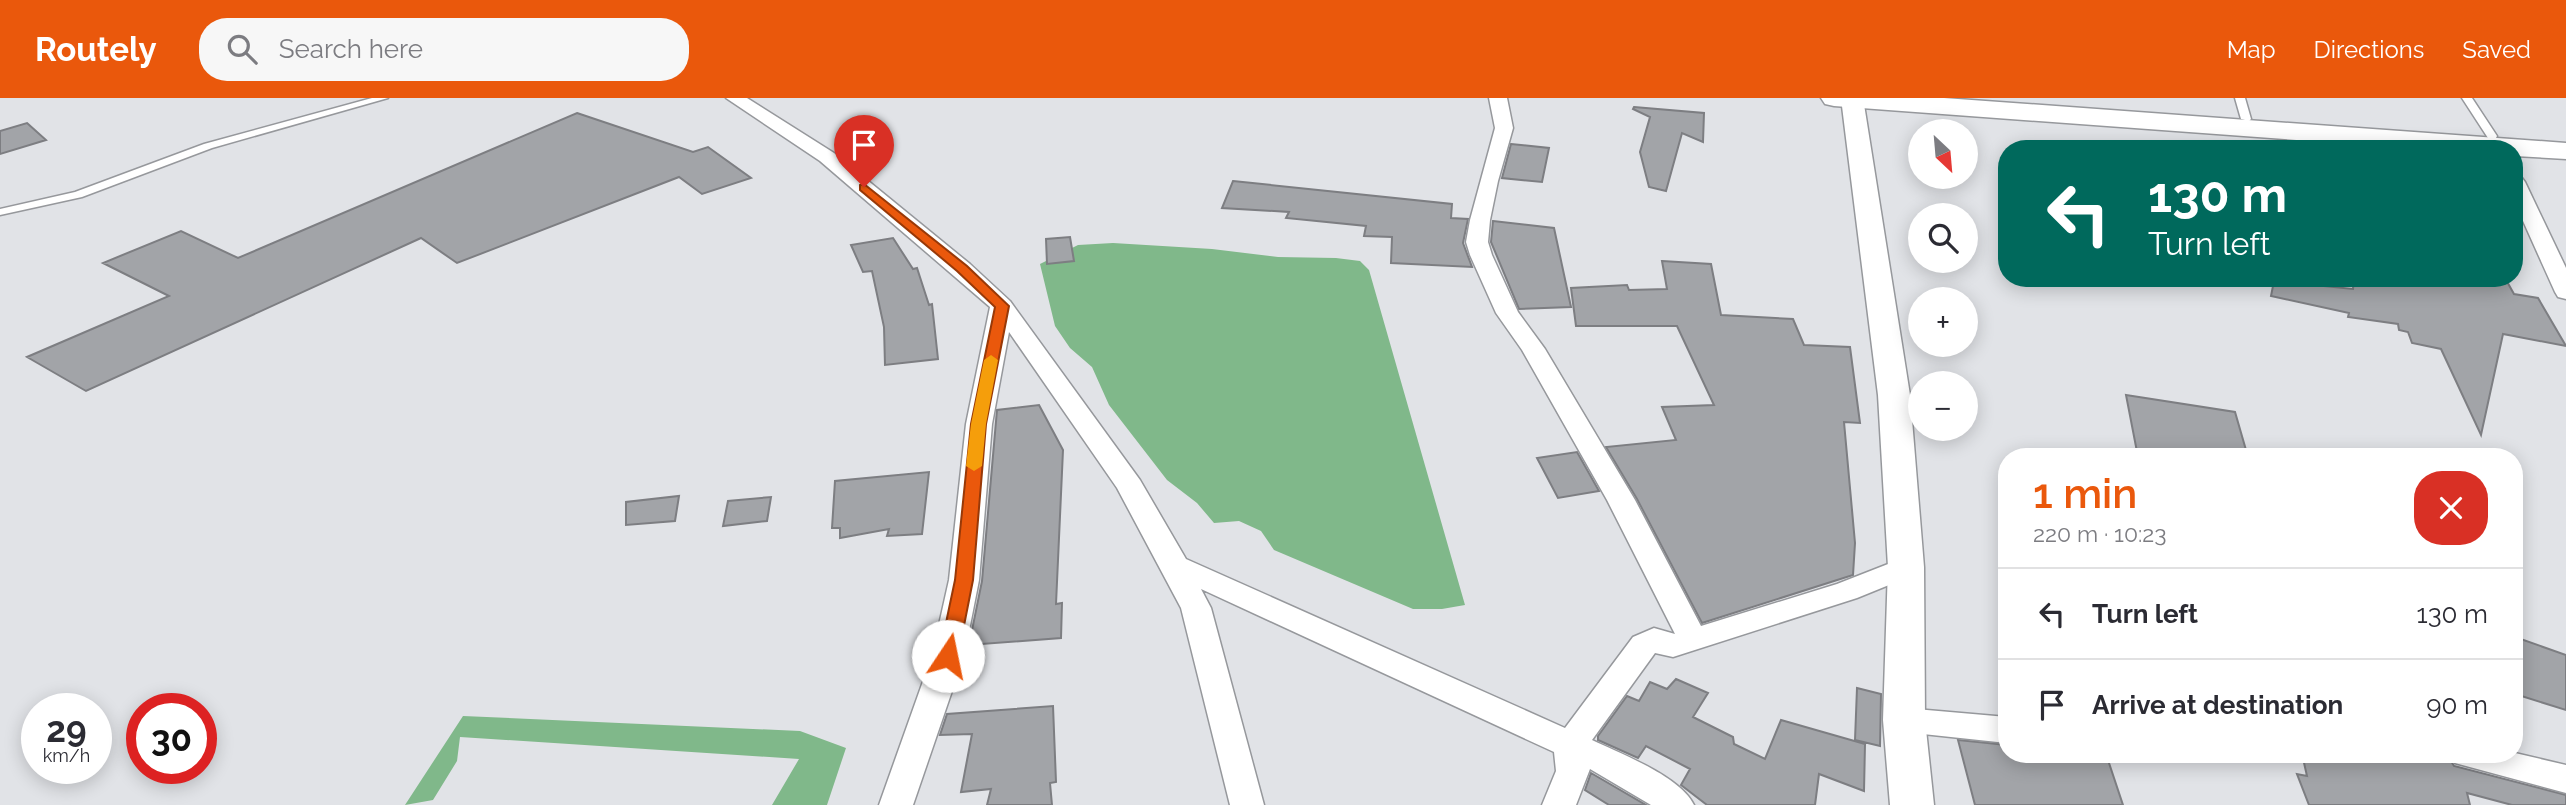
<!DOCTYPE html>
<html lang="en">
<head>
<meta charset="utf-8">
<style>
	:root { --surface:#fff; --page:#f7f7f7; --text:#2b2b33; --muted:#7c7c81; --line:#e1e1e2; --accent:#ea580c }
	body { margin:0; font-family:Raleway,sans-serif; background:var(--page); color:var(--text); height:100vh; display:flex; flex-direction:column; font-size:26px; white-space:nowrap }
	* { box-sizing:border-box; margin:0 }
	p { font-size:23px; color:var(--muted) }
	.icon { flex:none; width:38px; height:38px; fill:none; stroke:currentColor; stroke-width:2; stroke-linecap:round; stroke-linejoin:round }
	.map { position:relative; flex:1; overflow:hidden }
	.side { position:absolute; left:1998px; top:350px; width:525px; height:315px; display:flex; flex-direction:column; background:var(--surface); border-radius:28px; box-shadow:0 4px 18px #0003 }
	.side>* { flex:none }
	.guide { position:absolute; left:1998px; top:42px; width:525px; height:147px; border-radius:28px; box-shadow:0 4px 18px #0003; background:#00695c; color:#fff; overflow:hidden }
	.needle { width:46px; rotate:154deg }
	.fabs { position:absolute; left:1908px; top:21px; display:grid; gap:14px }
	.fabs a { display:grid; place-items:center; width:70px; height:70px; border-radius:50%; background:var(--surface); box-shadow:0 4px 18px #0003; font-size:35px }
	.speed { position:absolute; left:21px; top:595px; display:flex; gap:14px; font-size:35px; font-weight:700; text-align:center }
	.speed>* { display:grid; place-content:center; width:91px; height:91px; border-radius:50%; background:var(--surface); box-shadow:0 4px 18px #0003; line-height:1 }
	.speed small { font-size:18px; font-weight:400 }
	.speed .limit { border:10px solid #d22; background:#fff; color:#111 }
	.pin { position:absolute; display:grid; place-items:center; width:60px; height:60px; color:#fff; margin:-72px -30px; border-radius:50% 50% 50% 0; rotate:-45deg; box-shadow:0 0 7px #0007 }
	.pin .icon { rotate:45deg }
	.me { position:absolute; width:77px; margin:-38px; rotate:11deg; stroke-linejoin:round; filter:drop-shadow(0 0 5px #0008) }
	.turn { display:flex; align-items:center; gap:24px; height:147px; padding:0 35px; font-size:32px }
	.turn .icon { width:91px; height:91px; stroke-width:2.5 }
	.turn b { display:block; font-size:49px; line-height:60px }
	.round { display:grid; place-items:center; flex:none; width:74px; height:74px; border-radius:28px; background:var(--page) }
	.head { display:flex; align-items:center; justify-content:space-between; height:119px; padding:0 35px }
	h1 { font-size:42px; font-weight:600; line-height:52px; color:var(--accent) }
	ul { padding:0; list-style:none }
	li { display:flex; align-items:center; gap:21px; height:91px; padding:0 35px; border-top:2px solid var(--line) }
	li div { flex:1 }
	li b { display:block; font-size:26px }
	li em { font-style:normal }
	header { display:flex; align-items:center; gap:42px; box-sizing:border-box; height:98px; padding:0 35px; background:var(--accent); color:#fff }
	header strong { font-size:33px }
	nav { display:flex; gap:38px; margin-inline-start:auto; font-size:24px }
	.search { width:490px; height:63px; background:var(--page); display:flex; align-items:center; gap:18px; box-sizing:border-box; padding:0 24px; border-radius:28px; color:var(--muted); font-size:26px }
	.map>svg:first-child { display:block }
	.forest { fill:#80b88a }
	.building { fill:#a2a4a8; stroke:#7d7e82; stroke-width:2 }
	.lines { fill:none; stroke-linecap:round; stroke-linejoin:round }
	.service-casing { stroke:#96989c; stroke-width:3 }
	.minor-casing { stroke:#96989c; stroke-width:3 }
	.tertiary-casing { stroke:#96989c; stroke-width:3 }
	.trunk-casing { stroke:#96989c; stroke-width:3 }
	.service { fill:#fff; fill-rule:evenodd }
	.minor { fill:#fff; fill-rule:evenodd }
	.tertiary { fill:#fff; fill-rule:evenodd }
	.trunk { fill:#fff; fill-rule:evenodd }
	.route { fill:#ea580c; stroke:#983908; stroke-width:2 }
	.slow { fill:#f59e0b }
</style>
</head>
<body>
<header>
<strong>Routely</strong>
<div class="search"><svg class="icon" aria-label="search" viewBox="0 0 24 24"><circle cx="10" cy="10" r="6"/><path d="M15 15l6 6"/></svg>Search here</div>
<nav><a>Map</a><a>Directions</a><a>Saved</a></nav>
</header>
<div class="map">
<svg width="2566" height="707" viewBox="0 0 2566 707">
	<rect width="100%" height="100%" fill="#e1e3e7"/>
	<path class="forest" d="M1113,145L1212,151L1278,159L1336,160L1360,163L1369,172L1465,507L1442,511H1413L1274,452L1261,433L1239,423L1214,425L1197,405L1167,382L1109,307L1092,269L1070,250L1055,228L1040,166L1078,147Z
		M463,618L800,633L846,650L827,707H772L799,661L460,639L457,663L433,702L405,707Z"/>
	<path class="building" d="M1634,9L1704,15L1703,44L1682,35L1666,93L1649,89L1640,54L1650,19L1633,11Z
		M577,15L693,54L708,49L751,80L702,96L679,79L457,165L421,140L86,293L27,259L169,198L103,165L181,133L238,160Z
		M27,25L46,42L0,56V33Z
		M1511,46L1549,50L1542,84L1502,80Z
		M1233,83L1452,106L1451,120L1468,121L1463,145L1472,169L1391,165L1392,139L1364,138L1366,128L1286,120L1289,114L1222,110Z
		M1493,123L1554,130L1571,209L1519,211L1491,144Z
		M1070,139L1074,163L1047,166L1046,141Z
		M893,140L913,171L917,170L929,207L932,206L938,261L885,267L884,229L872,173L863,174L851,147Z
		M1662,163L1711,166L1721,217L1793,221L1804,247L1850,249L1860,325L1844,324L1855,445L1853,477L1702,525L1637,401L1606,349L1676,342L1662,309L1714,307L1677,228H1576L1571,190L1627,187L1629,192L1667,191Z
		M2354,180H2505L2514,196L2538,200L2566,248L2503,236L2481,337L2441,251L2412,245L2408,234L2399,232L2398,226L2348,219L2349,215L2271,198L2274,183L2353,191Z
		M2126,297L2235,314L2248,359H2138Z
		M1039,307L1063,352L1056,506L1062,505L1061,540L969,547L982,483L997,312Z
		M1577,354L1599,393L1558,400L1537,360Z
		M929,374L922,436L887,438L889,431L840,440V430H832L835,383Z
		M679,398L675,423L626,427V404Z
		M771,399L767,423L723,428L728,403Z
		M2515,539L2566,557V612L2515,596Z
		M1676,581L1708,595L1693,619L1733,639L1734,646L1765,661L1781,622L1865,646L1864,693L1819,676L1815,707H1707L1681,687L1690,671L1646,648L1638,660L1598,642V638L1627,598L1639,603L1650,584L1667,591Z
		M1857,590L1881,596L1880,648L1855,642Z
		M1053,608L1056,684L1050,685L1052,707H987L991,691L961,694L972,636L940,637L947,616Z
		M1958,642L2007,647V656H2106L2123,707H1975Z
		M2302,656H2443L2448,658L2454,668L2566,697V707H2512L2467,695L2470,707H2309L2297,676L2307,678Z
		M1591,675L1646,707H1609L1585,692Z"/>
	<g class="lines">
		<g class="service-casing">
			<path id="service" d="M372,0H388L212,50L82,99L0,117V111L75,94L204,46Z
				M2235,0H2245L2251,21L2249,23L2241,21Z
				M2462,0H2472L2497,38L2496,40H2488Z"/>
		</g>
		<g class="minor-casing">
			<path id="minor" d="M726,0H747L834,55L970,166L1010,203L1140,382L1186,461L1565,630L1633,539L1654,530L1675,536L1607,402L1522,252L1496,215L1470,157L1466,144L1470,122L1495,30L1489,0H1507L1513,30L1498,83L1490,122L1488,144L1492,157L1518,214L1545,251L1635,402L1701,528L1837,486L1906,459L1916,462L1920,469L1916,476L1857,500L1673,559L1655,555L1592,642C1621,656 1680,678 1694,707H1651L1590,671L1576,707H1542L1556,673L1554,654L1201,491L1211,510L1264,707H1230L1181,510L1117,390L1009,234L992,326L979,482L964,558L913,707H879L932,558L949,482L966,326L990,209L820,63Z
				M2515,78L2522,80L2525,84L2566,170V201L2558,199L2555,194L2515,105Z
				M1904,610L2007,619V645L1904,634L1892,631L1888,622L1892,613Z
				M2515,655L2566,667V695L2455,665L2450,656Z"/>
		</g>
		<g class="tertiary-casing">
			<path id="tertiary" d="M1841,0H1863L1910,297L1924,469L1925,622L1934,707H1890L1883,622L1888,469L1878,297Z"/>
		</g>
		<g class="trunk-casing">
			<path id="trunk" d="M1821,0H1944L2566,45V61L2515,58V51H2420L1834,8L1825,6Z"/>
		</g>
		<use href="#service" class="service"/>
		<use href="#minor" class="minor"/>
		<use href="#tertiary" class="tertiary"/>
		<use href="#trunk" class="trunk"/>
	</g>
	<path class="route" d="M864,86L967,168L1009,208L986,326L973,482L958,558L955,563H942L939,558L955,482L971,326L995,209L957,173L860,92V87Z"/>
	<path class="slow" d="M991,257L998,262L986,326L982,368L974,373L966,368L971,326L984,262Z"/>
</svg>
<div class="fabs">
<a><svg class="needle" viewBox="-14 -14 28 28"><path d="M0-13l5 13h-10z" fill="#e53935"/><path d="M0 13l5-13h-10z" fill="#7c7c81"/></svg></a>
<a><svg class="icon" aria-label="search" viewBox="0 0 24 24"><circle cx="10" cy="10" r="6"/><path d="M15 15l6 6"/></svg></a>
<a>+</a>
<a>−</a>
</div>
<div class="speed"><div>29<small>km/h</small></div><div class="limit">30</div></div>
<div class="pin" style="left:864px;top:89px;background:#d93025"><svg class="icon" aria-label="arrive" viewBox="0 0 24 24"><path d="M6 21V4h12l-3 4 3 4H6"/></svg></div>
<svg class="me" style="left:948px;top:558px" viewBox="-20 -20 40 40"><circle r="19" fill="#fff"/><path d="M0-13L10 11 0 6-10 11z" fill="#ea580c"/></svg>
<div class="guide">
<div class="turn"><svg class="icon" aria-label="left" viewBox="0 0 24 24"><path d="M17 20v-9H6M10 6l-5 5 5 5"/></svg><div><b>130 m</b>Turn left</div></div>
</div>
<section class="side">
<div class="head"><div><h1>1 min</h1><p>220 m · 10:23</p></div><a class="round" style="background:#d93025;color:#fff"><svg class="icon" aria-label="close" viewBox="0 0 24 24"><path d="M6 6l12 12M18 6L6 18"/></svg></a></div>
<ul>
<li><svg class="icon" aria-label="left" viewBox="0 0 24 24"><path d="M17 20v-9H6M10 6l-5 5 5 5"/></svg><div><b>Turn left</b></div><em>130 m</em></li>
<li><svg class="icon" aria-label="arrive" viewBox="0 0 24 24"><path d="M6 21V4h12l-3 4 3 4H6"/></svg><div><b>Arrive at destination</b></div><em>90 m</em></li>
</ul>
</section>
</div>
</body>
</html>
